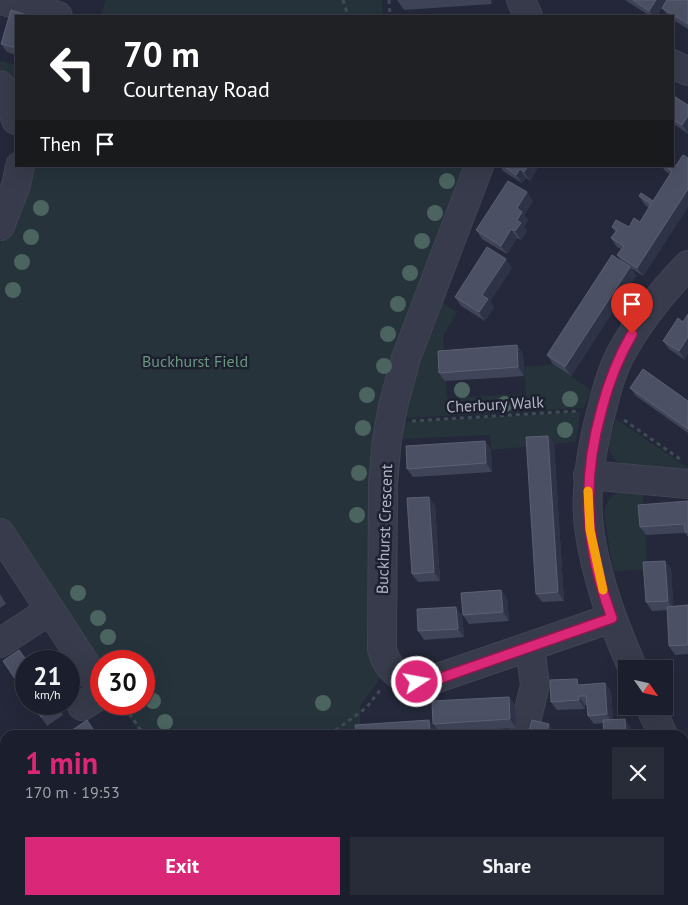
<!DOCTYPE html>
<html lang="en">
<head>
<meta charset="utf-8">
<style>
	:root { --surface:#1b1e2c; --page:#282b38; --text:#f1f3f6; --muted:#a0a2a9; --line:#393c48; --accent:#db2777 }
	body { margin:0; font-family:"PT Sans",sans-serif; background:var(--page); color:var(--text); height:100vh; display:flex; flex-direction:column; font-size:19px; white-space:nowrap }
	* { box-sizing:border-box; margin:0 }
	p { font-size:16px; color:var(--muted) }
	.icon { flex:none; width:28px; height:28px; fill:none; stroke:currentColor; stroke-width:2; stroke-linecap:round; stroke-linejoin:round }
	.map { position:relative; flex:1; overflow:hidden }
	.side { position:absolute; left:0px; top:730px; width:689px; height:175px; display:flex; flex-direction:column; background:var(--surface); border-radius:15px 15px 0 0; box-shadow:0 5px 20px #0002,0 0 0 1px var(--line) }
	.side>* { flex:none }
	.top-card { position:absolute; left:15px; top:15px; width:659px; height:152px; border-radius:0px; box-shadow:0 5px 20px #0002,0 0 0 1px var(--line); background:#202124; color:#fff; overflow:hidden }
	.needle { width:32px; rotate:124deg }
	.fabs { position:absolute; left:618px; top:660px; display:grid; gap:10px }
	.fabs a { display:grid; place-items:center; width:55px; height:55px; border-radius:0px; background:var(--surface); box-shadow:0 5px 20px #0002,0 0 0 1px var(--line); font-size:25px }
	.speed { position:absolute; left:15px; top:650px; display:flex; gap:10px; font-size:25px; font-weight:700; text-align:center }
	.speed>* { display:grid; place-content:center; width:65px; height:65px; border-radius:50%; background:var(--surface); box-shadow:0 5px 20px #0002,0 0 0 1px var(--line); line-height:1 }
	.speed small { font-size:12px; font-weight:400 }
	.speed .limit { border:8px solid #d22; background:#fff; color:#111 }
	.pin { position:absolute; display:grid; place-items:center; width:42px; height:42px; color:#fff; margin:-51px -21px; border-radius:50% 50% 50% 0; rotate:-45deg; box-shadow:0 0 5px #0007 }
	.pin .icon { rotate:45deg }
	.me { position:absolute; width:55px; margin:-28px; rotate:79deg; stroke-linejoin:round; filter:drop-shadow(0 0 4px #0008) }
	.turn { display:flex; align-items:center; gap:18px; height:105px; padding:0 25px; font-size:22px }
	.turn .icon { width:65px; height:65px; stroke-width:2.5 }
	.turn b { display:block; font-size:35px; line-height:42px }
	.then { display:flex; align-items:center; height:48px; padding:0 25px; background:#0003; gap:10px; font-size:19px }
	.round { display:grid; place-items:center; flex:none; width:52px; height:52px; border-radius:0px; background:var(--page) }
	.head { display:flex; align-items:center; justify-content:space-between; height:85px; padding:0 25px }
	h1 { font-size:30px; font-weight:600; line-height:38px; color:var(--accent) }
	.cta { display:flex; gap:10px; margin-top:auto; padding:10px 25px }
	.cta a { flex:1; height:58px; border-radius:0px; background:var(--accent); color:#fff; font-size:20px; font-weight:600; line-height:58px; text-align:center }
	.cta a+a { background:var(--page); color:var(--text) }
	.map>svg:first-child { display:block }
	.green { fill:#26333b }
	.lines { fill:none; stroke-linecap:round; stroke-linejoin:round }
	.minor-casing { stroke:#404453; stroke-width:30 }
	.path { stroke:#3e4d53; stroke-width:3; stroke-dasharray:4 4; stroke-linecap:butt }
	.minor { stroke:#373b4b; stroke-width:28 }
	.tree { fill:#4b6460 }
	.wall { fill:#3f4458 }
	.shaded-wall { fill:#2f3347 }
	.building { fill:#4b5064; stroke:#5c6073 }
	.route-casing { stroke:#8e194d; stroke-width:12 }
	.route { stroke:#db2777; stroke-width:9 }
	.slow { stroke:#f59e0b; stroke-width:9 }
	.labels { text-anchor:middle; stroke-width:5; stroke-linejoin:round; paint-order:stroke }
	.park-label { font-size:16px; fill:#6b967f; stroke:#1d202f }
	.street-label { font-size:16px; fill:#b3b5c6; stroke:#1d202f }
</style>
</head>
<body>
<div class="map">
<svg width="688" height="905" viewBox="0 0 688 905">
	<rect width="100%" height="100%" fill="#24283a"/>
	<path class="green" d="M106,0H382L383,16H100Z
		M2,61L16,65V98L0,69V62Z
		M26,166H472L397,364L383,675L360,706V735H141L120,704H144V661H101V674L0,518V245L24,177Z
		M440,301L457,312L443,336L447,398L526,394L524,367L553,364L591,390L584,408L406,418C402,397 432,324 440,301Z
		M580,412L576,442L491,450L490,435L401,439L402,426L404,422Z
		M616,419L688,468V476L624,466L614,459L609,450V442Z
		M623,491H643L647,570L613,571L604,513C606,502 611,494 623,491Z
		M86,900H138L130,905H79Z
		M214,900H598L601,905H217Z"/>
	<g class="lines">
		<g class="minor-casing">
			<path id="minor" d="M0,0L58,16
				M521,0L528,16
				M672,64L688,71
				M0,85L10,102L16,120
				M479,166L406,358L393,406L387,439L383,484L382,649C387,671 407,685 429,681L612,618
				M0,226L16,185L20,166
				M588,475L688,484
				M0,533L101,688
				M0,643L50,610
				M633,669C613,623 596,578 589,528C584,487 592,445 603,405C607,388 612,371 620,355C638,322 662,292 688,265
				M82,706L101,694
				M650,706L663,735
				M523,735L535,685L530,647
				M684,786L688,797
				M0,876L5,884
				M16,900L19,905"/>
		</g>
		<path class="path" d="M343,0L348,16
			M389,0L390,16
			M624,420L680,459
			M412,421L578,411
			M118,711L125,707L144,735
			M329,735L366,708L381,689
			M254,900L257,905
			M76,905L84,900
			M134,905L142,900"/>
		<use href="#minor" class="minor"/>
	</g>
	<g class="tree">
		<circle cx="447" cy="181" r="8"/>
		<circle cx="41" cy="208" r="8"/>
		<circle cx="435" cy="213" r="8"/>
		<circle cx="31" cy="237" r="8"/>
		<circle cx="422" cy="241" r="8"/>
		<circle cx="22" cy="262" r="8"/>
		<circle cx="410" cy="273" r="8"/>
		<circle cx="13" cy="290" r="8"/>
		<circle cx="398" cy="304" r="8"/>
		<circle cx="388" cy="334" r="8"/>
		<circle cx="384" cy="366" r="8"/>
		<circle cx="462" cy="390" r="8"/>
		<circle cx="367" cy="395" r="8"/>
		<circle cx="570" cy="399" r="8"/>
		<circle cx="505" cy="404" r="8"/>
		<circle cx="363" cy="428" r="8"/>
		<circle cx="565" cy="430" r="8"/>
		<circle cx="359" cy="473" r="8"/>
		<circle cx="357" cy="515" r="8"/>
		<circle cx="78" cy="593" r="8"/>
		<circle cx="98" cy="618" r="8"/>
		<circle cx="108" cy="637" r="8"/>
		<circle cx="153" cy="701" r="8"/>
		<circle cx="323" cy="703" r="8"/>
		<circle cx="165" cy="722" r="8"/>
	</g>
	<path class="wall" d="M397,0H491L492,4L404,10Z
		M625,0H665L666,1L688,0V29L672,19V16H668L662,8L657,16H650Z
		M16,16V55L7,52L1,44Z
		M672,95L688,105V134L674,124L672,127Z
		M688,158V207L643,276L631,268L636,276L571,376L553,364L547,355L623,263L617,255L621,249L617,247L611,238L615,232L612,227H629L640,222L649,208L645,205L639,196L653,201L670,174L665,171L662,166H672L675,167Z
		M500,166H539L530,181L526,178L522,183L503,171Z
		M533,201L524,215L528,220L524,227L527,231L521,240L517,238L507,254L482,239L476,230Z
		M512,268L490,301L494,307L485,321L461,306L455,297Z
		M683,322L685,360L669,349L663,341Z
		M517,345L523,354L524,376L445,381L439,373Z
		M630,388L688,401V433L636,396Z
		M548,436L554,444L564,601L542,602L536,594Z
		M485,441L491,450L492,472L413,477L407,469Z
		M688,501V537L685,533L646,535L640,527Z
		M435,505L440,581L418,582L412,574Z
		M665,561L671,569L673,606L688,605V654L675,655L669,646L667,610L652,611L646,602Z
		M501,590L507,598L509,621L469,624L463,615Z
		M0,594L6,604L0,608Z
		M462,615L464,637L424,640L418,631Z
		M605,683L611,692L613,720L631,728V735H604L603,723L594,724L588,716L587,705H585V709L557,710L551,702L581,685Z
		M509,697L515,705L516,728L439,732L433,724Z
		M32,704H56L63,715L47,726Z
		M0,758L5,765V802L0,794Z
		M152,900H207L199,905H145Z"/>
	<path class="shaded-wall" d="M656,0H665L666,2L657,16H653L649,11Z
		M688,116V133L682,125Z
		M528,166H539L530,181L524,172Z
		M520,169L526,178L522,183L516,175Z
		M688,189V207L643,276L637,268Z
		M527,192L533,201L524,215L528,220L524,227L527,231L521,240L515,231L517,220V208Z
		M511,229L517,238L507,254L501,246Z
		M506,259L512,268L490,301L494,307L485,321L479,312L482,295Z
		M630,267L636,276L571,376L565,367Z
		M688,337V355L685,360L679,351Z
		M517,345L523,354L524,376L518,367Z
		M548,436L554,444L564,601L558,592Z
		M485,441L491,450L492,472L486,463Z
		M429,497L435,505L440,581L434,572Z
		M665,561L671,569L674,609L668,601Z
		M501,590L507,598L509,621L503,612Z
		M456,607L462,615L464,637L458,629Z
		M605,683L611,692L613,723L607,714Z
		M579,696L585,705V709L579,700Z
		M509,697L515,705L516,728L510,719Z
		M625,719L631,728V735H626Z
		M429,720L435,728V735H430Z
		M549,724L555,733L554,735H546Z
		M676,900H682V905H677Z"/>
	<path class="building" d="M633,0H656L649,11Z
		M667,0H688V24L662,8Z
		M11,10L30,16H16V48L1,44Z
		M672,95L688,105V116L682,125L672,119Z
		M683,155L688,158V189L637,268L617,255L624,246L611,238L617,230L612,227L616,220L629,227L634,218L640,222L651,204L639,196L641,193L653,201L672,171L665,166H672L675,167Z
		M503,166H528L524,172L520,169L516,175Z
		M508,181L527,192L517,208L522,212L517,220L521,223L515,231L511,229L501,246L476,230Z
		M487,247L506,259L482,295L488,299L479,312L455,297Z
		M612,255L630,267L565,367L547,355Z
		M688,314V337L679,351L663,341L678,318L683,322Z
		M517,345L518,367L439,373L438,351Z
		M643,369L688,401V429L630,388Z
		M548,436L558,592L536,594L526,437Z
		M485,441L486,463L407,469L406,446Z
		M429,497L434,572L412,574L407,498Z
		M688,501V532H685L684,524L640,527L638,505Z
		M665,561L668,601L646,602L643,562Z
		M501,590L503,612L463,615L461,593Z
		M688,605V645L669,646L667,607Z
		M456,607L458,629L418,631L417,609Z
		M19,650L27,661H26V695L3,661Z
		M577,679L578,685L605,683L607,714L588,716L586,696H579V700L551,702L550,680Z
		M509,697L510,719L433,724L432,701Z
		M32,704H56L57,706L41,717Z
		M625,719L626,735H604L603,720Z
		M87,720L97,735H74L71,731Z
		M429,720L430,735H356L355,725Z
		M532,720L549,724L546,735H528Z
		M0,758L5,765V769L0,772Z
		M5,777V802L0,794V780Z
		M152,900H188L180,905H145Z
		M654,900H676L677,905H654Z"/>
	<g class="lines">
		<g class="route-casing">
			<path id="route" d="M417,682L435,680L612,618C585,546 581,482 602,408C609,381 618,358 632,334"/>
		</g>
		<use href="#route" class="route"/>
		<path class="slow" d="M588,491L590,530L603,590"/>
	</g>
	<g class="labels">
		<g class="park-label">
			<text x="195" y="367">Buckhurst Field</text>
		</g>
		<g class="street-label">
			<text transform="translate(495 404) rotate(-3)" y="6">Cherbury Walk</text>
			<text transform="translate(384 529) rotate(-88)" y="6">Buckhurst Crescent</text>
		</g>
	</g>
</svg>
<div class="fabs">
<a><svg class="needle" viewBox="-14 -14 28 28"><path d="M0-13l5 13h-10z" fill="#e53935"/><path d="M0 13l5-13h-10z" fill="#a0a2a9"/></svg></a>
</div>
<div class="speed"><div>21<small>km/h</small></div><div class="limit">30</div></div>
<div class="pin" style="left:632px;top:334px;background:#d93025"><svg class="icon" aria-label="arrive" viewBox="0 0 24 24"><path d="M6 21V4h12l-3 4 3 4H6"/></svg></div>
<svg class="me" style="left:417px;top:682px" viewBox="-20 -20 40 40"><circle r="17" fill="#db2777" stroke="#fff" stroke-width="3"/><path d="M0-11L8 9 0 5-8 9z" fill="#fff"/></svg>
<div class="top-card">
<div class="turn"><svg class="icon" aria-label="left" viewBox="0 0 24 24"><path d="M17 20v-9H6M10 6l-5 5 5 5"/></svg><div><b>70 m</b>Courtenay Road</div></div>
<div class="then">Then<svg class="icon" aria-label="arrive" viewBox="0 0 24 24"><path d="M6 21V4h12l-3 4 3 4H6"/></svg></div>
</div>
<section class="side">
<div class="head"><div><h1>1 min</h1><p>170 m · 19:53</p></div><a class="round"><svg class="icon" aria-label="close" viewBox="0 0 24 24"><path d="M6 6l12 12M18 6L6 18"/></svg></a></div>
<div class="cta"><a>Exit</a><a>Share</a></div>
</section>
</div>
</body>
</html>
